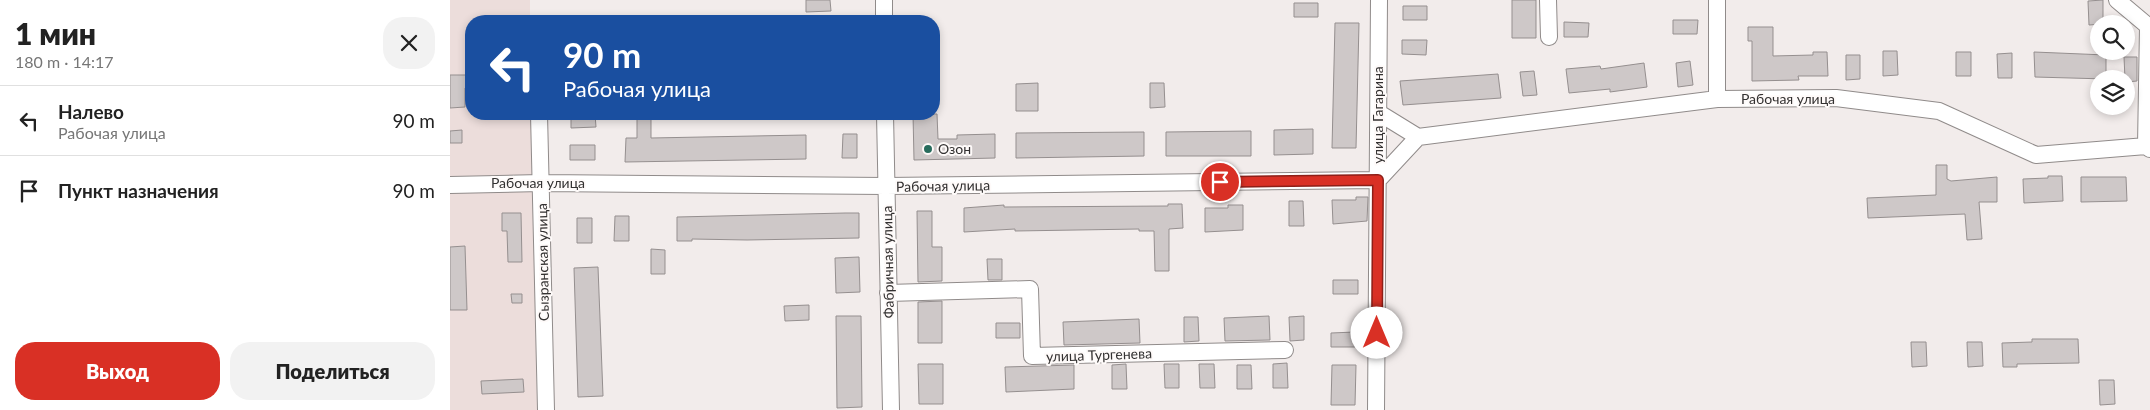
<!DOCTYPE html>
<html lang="ru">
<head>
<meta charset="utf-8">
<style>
	:root { --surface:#fff; --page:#f2f2f2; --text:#222; --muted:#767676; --line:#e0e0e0; --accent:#d93025 }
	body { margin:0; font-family:Lato,sans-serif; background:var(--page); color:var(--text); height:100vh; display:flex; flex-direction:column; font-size:19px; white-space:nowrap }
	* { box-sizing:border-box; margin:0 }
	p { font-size:16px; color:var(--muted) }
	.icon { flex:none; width:28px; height:28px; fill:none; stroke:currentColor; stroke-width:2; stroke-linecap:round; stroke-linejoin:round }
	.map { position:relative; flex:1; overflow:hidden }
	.details { display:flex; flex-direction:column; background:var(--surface); width:450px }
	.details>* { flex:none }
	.banner { position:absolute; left:15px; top:15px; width:475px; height:105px; border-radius:20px; box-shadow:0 2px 8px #0003; background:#1a4fa0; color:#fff; overflow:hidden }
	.buttons { position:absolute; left:1640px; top:15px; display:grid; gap:10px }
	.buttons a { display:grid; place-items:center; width:45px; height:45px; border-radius:50%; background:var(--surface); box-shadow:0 2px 8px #0003; font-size:25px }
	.pin { position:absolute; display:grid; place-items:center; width:42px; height:42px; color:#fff; margin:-21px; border:2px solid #fff; border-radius:50%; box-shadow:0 1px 5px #0007 }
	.me { position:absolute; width:55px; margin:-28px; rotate:0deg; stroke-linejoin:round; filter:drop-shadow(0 0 4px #0008) }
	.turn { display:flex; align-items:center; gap:18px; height:105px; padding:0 15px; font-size:22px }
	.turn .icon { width:65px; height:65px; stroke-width:2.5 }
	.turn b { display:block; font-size:35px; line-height:42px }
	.round { display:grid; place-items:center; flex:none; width:52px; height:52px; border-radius:20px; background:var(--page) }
	.overview { display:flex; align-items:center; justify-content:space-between; height:85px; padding:0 15px }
	h1 { font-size:30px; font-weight:800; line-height:38px }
	.cta { display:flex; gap:10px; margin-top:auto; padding:10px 15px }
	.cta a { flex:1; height:58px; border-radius:20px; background:var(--accent); color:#fff; font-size:20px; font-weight:800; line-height:58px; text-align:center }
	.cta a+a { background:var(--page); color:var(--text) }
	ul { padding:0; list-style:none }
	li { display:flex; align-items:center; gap:15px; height:70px; padding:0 15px; border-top:1px solid var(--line) }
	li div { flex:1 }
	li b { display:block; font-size:19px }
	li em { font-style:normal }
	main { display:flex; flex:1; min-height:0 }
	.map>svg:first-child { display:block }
	.built { fill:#ecdddb }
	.building { fill:#cec8c8; stroke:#958f8f }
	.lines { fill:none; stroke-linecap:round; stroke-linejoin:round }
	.minor-casing { stroke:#908b8a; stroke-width:18 }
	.minor { stroke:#fff; stroke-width:16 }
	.route-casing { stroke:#8d1f18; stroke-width:12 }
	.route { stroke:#d93025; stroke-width:9 }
	.poi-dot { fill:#286c5d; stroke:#fefaf9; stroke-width:2 }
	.labels { text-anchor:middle; stroke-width:4; stroke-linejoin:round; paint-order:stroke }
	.street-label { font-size:14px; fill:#333131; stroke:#fefaf9 }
	.poi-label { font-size:14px; fill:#333131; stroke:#fefaf9; text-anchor:start }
</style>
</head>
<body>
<main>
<section class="details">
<div class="overview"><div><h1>1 мин</h1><p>180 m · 14:17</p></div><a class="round"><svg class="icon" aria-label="close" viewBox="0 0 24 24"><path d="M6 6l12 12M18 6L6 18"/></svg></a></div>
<ul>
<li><svg class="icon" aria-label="left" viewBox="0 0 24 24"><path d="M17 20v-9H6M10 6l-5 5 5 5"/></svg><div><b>Налево</b><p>Рабочая улица</p></div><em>90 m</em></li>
<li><svg class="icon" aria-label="arrive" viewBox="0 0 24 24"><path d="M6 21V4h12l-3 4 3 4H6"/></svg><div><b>Пункт назначения</b></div><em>90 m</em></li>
</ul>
<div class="cta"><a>Выход</a><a>Поделиться</a></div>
</section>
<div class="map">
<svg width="1700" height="410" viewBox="0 0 1700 410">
	<rect width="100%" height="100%" fill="#f2eceb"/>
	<path class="built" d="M0,0H80V21H21V114H82L87,410H0Z"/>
	<path class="building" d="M356,0H380L381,11L356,12Z
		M1062,0H1086V38H1062Z
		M1653,0V24L1639,25L1638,1Z
		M844,3H868V17H844Z
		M953,6H977V20H953Z
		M1223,20H1248L1247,34H1223Z
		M1114,22L1139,23L1138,37H1114Z
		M885,23H909L906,148H882Z
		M1298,27H1323V56L1363,55V52H1377L1378,76H1348L1349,80L1302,81V41H1298Z
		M952,40H977L976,55L952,54Z
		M1433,51H1447L1448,75L1433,76Z
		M1506,52H1521V76H1506Z
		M1584,52L1656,55V79L1585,77Z
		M1562,53V78H1548L1547,54Z
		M1396,55H1410V79L1396,80Z
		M1674,57H1687V81L1676,82L1675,79Z
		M1240,61L1243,85L1228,87L1226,63Z
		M1194,63L1197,87L1160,92V89L1119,93L1116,69L1150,66L1151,69Z
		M1084,71L1087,95L1073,96L1070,72Z
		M1048,74L1051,98L953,105L950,81Z
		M0,75H21V88H15V107L0,108Z
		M588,83V111H566V84Z
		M700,83H714L715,107L700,108Z
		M121,114H145L146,127L121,128Z
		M187,114H201V138L356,135V159L175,162L176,138H187Z
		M463,114H487L488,139H507V135L545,134V158L464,160Z
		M863,129V154L824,155V130Z
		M12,130V143H0V131Z
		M801,131V156H716V132Z
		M694,132V156L566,158V133Z
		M393,134H407V158H392Z
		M120,145H145V160H120Z
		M1486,165H1497V179L1501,181L1547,177V202H1529L1532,239L1517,240L1515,214L1418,218L1417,198L1486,195Z
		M1598,176H1612L1613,201L1574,203L1573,179L1598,178Z
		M1631,177H1676L1677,201L1631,202Z
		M906,197H918L917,221L883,224L882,200H906Z
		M839,201H853L854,226H839Z
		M718,204H732L733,228L719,229V271H705L704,231H689V229L565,231V229L514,232V208L554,205V207L718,206Z
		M778,205H793V230L755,232V208H778Z
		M467,211H482V247H492V281L468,282Z
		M52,213H71L72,262H58L57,231H52Z
		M395,213H409V238L297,240L242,239V241H227V217Z
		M165,216H179V241H164Z
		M127,218H142V243H127Z
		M15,246L17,310H0V247Z
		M201,249L215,250V274H201Z
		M409,257L410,292L386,293L385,258Z
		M537,259H552V280H538Z
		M148,267L153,396L128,397L124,268Z
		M883,280H908V294H883Z
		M61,294H72V303H62Z
		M492,301V343H468V302Z
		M359,305V320L335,321L334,306Z
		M386,316H411L412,407L387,408Z
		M819,316L820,340L775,341L774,318Z
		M854,316V340L840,341L839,317Z
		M734,317H748L749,341L734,342Z
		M689,319L690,343L614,345L613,322Z
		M546,323H570V338H546Z
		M905,332V347H881V333Z
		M1582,339H1628L1629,363L1567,364V367H1553L1552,343L1582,342Z
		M1461,342H1476L1477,366L1462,367Z
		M1517,342H1532L1533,366L1518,367Z
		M837,363L838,388H823V364Z
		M468,364H493V404H469Z
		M676,364L677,389H662V365Z
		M714,364H729V388H715Z
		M749,364H764L765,388H750Z
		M624,365V389L556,392L555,367Z
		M787,365H801L802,389H787Z
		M882,365H906L905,405H881Z
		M73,379L74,392L32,394L31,381Z
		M1649,380H1664L1665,404L1650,405Z"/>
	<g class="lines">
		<g class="minor-casing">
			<path id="minor" d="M434,0V21
				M1098,0L1099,37
				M1667,0L1698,26L1696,146
				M1267,99V0
				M929,113L968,137
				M89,114L96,410
				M435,114L441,410
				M0,185L91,183L436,186L928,180L968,137L1267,99L1386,98L1489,111L1586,155L1696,146L1700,149
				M438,293L580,289L582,356L835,350
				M926,410L929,0"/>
		</g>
		<use href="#minor" class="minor"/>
	</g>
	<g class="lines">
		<g class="route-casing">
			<path id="route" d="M770,182L928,180L927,333"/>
		</g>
		<use href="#route" class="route"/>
	</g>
	<circle class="poi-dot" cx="478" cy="149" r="5"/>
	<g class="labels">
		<g class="street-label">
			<text x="1338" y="104">Рабочая улица</text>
			<text transform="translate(928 115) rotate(-90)" y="5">улица Гагарина</text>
			<text x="88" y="188">Рабочая улица</text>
			<text transform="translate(493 186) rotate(-1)" y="5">Рабочая улица</text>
			<text transform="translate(93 262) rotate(-91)" y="5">Сызранская улица</text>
			<text transform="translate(438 262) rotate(-91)" y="5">Фабричная улица</text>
			<text transform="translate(649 355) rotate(-2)" y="5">улица Тургенева</text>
		</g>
		<g class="poi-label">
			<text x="488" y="154">Озон</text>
		</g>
	</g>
</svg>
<div class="buttons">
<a><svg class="icon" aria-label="search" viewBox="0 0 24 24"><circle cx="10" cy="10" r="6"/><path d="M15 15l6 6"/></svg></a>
<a><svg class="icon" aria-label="layers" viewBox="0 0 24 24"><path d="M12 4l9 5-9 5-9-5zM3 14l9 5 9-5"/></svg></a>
</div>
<div class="pin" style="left:770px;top:182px;background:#d93025"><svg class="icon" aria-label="arrive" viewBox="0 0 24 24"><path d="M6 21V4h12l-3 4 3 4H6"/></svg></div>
<svg class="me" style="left:927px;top:333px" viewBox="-20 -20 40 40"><circle r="19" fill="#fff"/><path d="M0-13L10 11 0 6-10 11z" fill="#d93025"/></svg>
<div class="banner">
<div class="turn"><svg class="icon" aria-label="left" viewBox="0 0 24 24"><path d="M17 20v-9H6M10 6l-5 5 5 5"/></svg><div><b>90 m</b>Рабочая улица</div></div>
</div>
</div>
</main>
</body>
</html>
